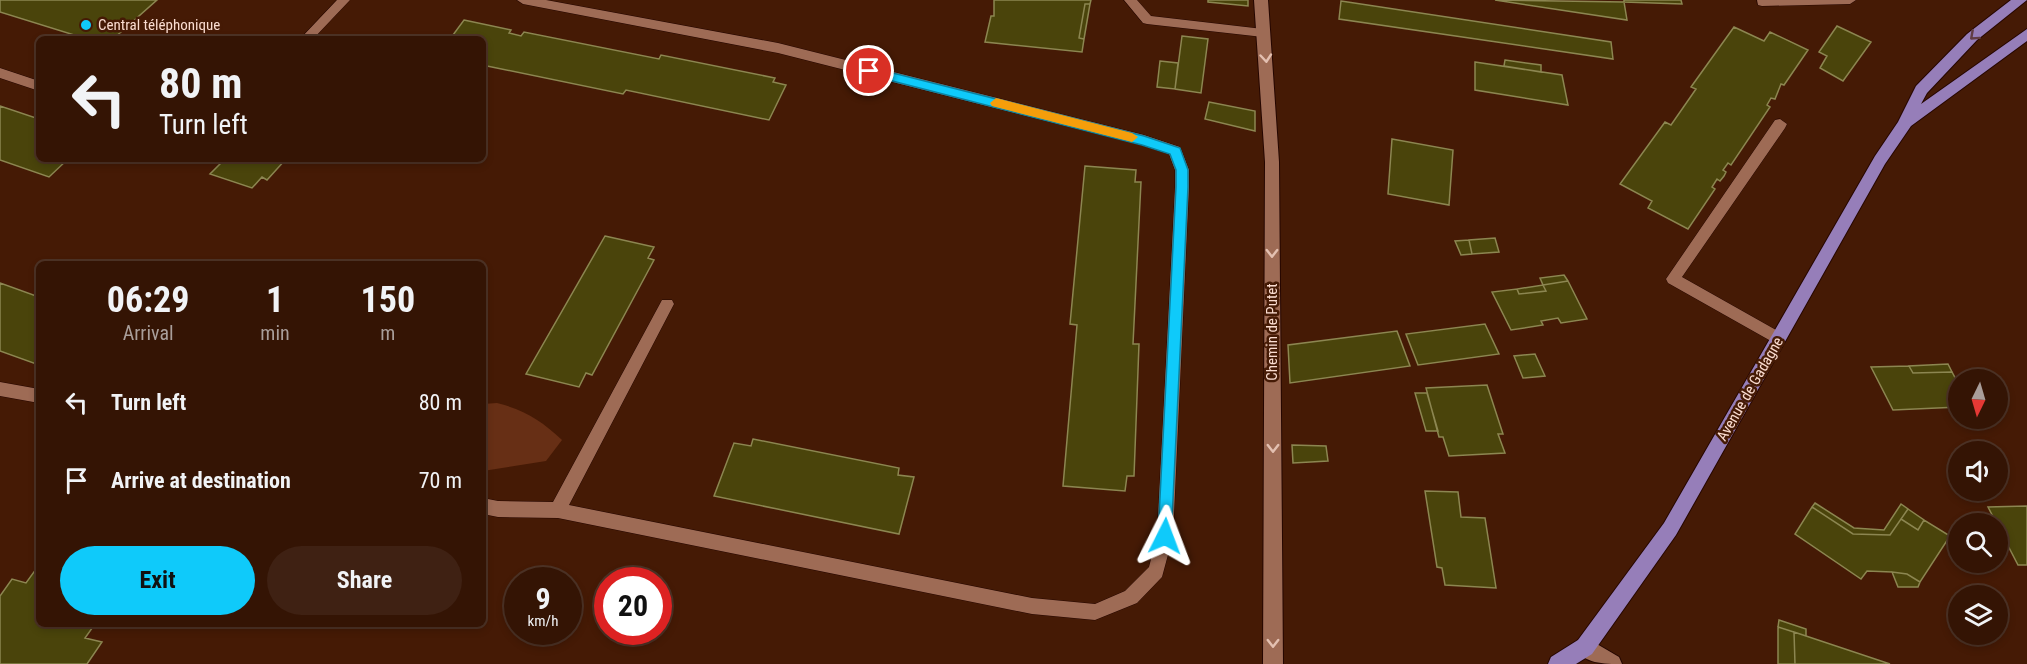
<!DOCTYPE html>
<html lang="en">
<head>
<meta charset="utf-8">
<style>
	:root { --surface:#341404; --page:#3f2113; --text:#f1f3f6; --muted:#a99e9a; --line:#4e3326; --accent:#0fcafa }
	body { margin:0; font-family:"Roboto Condensed",sans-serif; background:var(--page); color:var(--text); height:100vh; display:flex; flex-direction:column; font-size:22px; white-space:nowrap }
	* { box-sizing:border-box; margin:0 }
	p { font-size:20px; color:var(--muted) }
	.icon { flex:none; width:33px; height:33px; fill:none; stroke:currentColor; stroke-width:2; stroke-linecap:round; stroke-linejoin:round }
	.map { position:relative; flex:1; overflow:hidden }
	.side { position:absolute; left:36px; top:261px; width:450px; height:366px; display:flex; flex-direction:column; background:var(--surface); border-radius:9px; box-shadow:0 3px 9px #0003,0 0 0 2px var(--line) }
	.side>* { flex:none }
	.top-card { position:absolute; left:36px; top:36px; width:450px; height:126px; border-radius:9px; box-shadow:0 3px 9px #0003,0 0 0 2px var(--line); background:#341404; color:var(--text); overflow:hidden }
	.needle { width:39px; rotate:185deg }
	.buttons { position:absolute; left:1948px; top:369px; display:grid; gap:12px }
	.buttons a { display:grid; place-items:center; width:60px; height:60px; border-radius:50%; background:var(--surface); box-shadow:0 3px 9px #0003,0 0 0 2px var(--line); font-size:30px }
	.speed { position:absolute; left:504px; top:567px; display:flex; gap:12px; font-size:30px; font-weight:700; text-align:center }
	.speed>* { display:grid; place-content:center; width:78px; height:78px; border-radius:50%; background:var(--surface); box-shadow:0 3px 9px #0003,0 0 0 2px var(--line); line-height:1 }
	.speed small { font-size:15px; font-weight:400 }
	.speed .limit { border:9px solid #d22; background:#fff; color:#111 }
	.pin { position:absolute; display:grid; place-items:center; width:51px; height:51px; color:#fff; margin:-26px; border:3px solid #fff; border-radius:50%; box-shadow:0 2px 6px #0007 }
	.me { position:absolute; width:66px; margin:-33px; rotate:3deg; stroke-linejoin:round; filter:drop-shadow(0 0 4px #0008) }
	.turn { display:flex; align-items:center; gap:21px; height:126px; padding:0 24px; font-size:27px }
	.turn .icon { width:78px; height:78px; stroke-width:2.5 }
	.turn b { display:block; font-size:42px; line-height:51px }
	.eta { display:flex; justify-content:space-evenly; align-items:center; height:102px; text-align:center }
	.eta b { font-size:36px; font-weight:700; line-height:42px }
	.button { display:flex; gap:12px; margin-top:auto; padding:12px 24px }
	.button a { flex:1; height:69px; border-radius:36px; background:var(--accent); color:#111; font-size:24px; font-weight:700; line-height:69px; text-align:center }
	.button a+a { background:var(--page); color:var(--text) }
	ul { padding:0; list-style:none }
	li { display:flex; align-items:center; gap:18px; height:78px; padding:0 24px }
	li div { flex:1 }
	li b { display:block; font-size:22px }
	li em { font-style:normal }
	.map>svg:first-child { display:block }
	.green { fill:#672f15 }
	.building { fill:#4a440b; stroke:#8c8651; stroke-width:1.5 }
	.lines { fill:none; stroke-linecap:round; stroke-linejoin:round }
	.service-casing { stroke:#250600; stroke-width:1 }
	.minor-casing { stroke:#250600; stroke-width:2 }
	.primary-casing { stroke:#250600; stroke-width:2 }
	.service { fill:#9e6b55; fill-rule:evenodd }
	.minor { fill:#9e6b55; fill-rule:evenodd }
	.primary { fill:#967eb9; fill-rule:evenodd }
	.oneway { stroke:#613d44 }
	.oneway2 { stroke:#e3c0b1 }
	.route { fill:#0fcafa; stroke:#0a83a2; stroke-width:1.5 }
	.slow { fill:#f59e0b }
	.poi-dot { fill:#0fcafa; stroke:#451a05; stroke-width:2 }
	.labels { text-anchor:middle; stroke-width:5; stroke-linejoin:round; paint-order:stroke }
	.poi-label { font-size:15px; fill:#fadcd0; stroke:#451a05; text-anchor:start }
	.street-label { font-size:15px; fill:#fadcd0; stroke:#451a05 }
</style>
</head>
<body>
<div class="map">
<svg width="2027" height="664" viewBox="0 0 2027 664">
	<rect width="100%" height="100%" fill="#451a05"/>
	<path class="green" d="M497,403C525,410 542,421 562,440L546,461L483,471V404Z"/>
	<path class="building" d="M0,0H157L113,39H87L0,12Z
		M994,0H1091L1090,4H1085L1079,38L1084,39L1082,52L985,42L991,16H994Z
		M1208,0H1248V6L1208,2Z
		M1495,0L1624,2L1627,20Z
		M1624,0H1681L1682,4L1624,2Z
		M1341,1L1611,42L1613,59L1339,19Z
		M1085,4H1090L1084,39L1079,38Z
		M464,20L511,30L509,33L521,36L524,32L659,59L661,55L775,78L773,82L786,85L769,120L626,90L623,94L487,66L483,64V39H450Z
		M1837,26L1871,42L1843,81L1820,68L1827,56L1819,52Z
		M1734,27L1764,41L1770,32L1808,50L1784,85L1781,84L1775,99L1771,98L1767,105L1770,107L1731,165L1728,163L1723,170L1726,172L1724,176L1720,181L1717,179L1712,187L1715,189L1688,229L1648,208L1652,201L1620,184L1665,122L1671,125L1696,89L1691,87Z
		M1182,36L1208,39L1201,93L1175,89Z
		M1505,60L1541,65V72L1504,66Z
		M1160,61L1178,63L1175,89L1157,87Z
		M1475,62L1562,75L1568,105L1475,90Z
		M1209,102L1255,111V131L1205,119Z
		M0,106L39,119V159H68L49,177L0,160Z
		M1392,139L1453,150L1449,205L1388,194Z
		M225,159H286L267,180L262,177L252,188L210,174Z
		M1085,166L1136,170L1135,182H1141L1133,344H1139L1134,476H1127L1125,491L1063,486L1077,325L1070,324Z
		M605,236L654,247L648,258L654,260L592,375L586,373L579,387L526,374Z
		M1495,238L1499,252L1472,254L1469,240Z
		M1469,240L1472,254L1461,255L1455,241Z
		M1564,275L1568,281L1543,285L1540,278Z
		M1568,281L1587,319L1561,323L1558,318L1541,321L1543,325L1511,330L1492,292L1517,289L1519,294L1546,291L1543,285Z
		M0,283L39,297V365L0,351Z
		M1543,285L1546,291L1519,294L1517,289Z
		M1485,324L1499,354L1418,365L1406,334Z
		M1397,331L1410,366L1290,383L1288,345Z
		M1535,354L1545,376L1523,378L1514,356Z
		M1948,364L1952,372L1913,373L1909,366Z
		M1909,366L1913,373L1952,372L1959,385V407L1893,410L1871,367Z
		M1487,385L1503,434H1498L1505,453L1449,456L1443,437H1439L1426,388Z
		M1415,393H1427L1438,431H1426Z
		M753,439L899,468L898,475L914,477L899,534L714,496L734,443L751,446Z
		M1292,445L1326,446L1328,461L1293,463Z
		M1425,491L1458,492L1461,517L1485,518L1496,588L1445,585L1442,568L1437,567Z
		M1815,503L1854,528L1884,530L1901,504L1908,509L1890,535L1853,534L1812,507Z
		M2027,506V565H2018L1988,507Z
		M1812,507L1853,534L1890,535L1901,519L1918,530L1924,520L1950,536L1920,582L1907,574L1892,572L1867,571L1861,579L1795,534Z
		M1908,509L1924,520L1918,530L1901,519Z
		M39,565V624H95L85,638L102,642L87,664H0V596L12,579L26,583Z
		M1892,572L1907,574L1920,582L1918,587H1898Z
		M1779,620L1806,629V636L1778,627Z
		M1778,627L1794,632L1795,664H1778Z
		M1794,632L1890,664H1795Z"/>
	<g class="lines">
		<g class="service-casing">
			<path id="service" d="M337,0H350L313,39H300Z
				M517,0H546L778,43L1144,135L1180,147L1189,170V187L1173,536L1162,577L1137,603L1095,620L1032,614L558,518L498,517L483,514V498L498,501L553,502L662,300H672L674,304L569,505L1032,598L1095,604L1125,591L1149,567L1157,536L1175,187V170L1169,154L1142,145L778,53L523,4Z
				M1124,0H1137L1151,16L1263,29L1269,33L1263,37L1147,24L1143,23Z
				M1757,0H1856L1850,4L1762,6L1758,5Z
				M0,68L39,81V91L0,78Z
				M1780,119L1787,124L1785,128L1682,277L1783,334L1786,339L1783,344L1778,345L1668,283L1666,279L1775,120Z
				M0,382L39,389V403L0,396Z"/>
		</g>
		<g class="minor-casing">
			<path id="minor" d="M1254,0H1268L1279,162L1283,664H1263L1265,162Z
				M1585,637L1619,657L1622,664C1604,664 1583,664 1575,647L1578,640Z"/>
		</g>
		<g class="primary-casing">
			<path id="primary" d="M2011,0H2027L1977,40L1927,93L1921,104L2027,29V41L1911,126L1885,164L1676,535L1592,654L1576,664H1548L1551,657L1578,640L1664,523L1875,156L1898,122L1916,86L1967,34Z"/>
		</g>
		<use href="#service" class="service"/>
		<use href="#minor" class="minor"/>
		<use href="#primary" class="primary"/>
	</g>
	<defs><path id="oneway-chevron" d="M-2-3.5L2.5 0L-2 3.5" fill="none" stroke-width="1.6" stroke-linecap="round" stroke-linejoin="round" transform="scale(1.5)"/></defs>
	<use class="oneway" href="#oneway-chevron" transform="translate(1974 36) rotate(138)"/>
	<g class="oneway2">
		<use href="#oneway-chevron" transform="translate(1266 58) rotate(85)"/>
		<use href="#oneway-chevron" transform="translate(1272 253) rotate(90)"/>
		<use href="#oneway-chevron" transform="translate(1273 448) rotate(90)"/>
		<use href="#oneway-chevron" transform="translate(1273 643) rotate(90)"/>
	</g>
	<path class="route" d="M869,67L1144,136L1180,148L1188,170V187L1171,541H1160L1158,536L1176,187V170L1170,154L1142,145L865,74L864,71Z"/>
	<path class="slow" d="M996,98L1132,133L1138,137L1132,142L992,106L990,103Z"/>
	<circle class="poi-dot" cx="86" cy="25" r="6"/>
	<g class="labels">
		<g class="poi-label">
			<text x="98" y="30">Central téléphonique</text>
		</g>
		<g class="street-label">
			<text transform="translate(1272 332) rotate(-90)" y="5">Chemin de Putet</text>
			<text transform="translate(1750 389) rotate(-60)" y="5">Avenue de Gadagne</text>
		</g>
	</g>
</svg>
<div class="buttons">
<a><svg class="needle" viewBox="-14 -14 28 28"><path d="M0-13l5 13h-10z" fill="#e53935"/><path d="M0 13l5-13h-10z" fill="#a99e9a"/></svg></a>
<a><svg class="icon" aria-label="sound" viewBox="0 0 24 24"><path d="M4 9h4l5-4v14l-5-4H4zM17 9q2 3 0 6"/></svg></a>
<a><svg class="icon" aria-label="search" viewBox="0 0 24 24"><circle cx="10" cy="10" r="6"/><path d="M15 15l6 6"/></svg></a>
<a><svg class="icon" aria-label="layers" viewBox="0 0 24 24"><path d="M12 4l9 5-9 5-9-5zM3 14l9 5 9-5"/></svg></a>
</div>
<div class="speed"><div>9<small>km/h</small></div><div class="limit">20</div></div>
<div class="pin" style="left:869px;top:71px;background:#d93025"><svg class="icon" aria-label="arrive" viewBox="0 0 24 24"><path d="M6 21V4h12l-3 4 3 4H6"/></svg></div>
<svg class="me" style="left:1165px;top:536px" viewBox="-20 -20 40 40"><path d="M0-17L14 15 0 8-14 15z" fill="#0fcafa" stroke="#fff" stroke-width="4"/></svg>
<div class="top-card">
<div class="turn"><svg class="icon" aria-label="left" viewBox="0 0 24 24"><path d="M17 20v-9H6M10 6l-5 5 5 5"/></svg><div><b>80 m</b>Turn left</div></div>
</div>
<section class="side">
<div class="eta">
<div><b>06:29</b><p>Arrival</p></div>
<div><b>1</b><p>min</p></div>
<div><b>150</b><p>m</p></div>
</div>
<ul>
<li><svg class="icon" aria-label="left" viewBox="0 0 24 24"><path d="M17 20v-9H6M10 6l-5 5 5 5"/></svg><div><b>Turn left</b></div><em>80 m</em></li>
<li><svg class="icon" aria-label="arrive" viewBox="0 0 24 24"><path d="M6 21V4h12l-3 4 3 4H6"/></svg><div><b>Arrive at destination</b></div><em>70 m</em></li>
</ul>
<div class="button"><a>Exit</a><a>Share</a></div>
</section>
</div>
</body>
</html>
